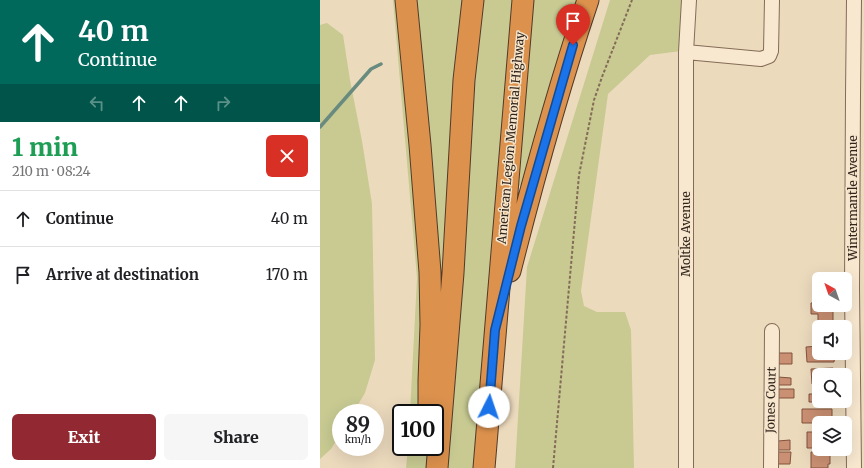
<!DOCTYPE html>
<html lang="en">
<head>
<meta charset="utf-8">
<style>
	:root { --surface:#fff; --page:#f6f6f6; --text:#202124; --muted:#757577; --line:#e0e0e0; --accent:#912832 }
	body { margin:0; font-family:Merriweather,serif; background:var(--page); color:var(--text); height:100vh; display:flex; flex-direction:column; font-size:15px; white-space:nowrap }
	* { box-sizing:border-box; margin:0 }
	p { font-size:13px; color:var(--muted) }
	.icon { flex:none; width:22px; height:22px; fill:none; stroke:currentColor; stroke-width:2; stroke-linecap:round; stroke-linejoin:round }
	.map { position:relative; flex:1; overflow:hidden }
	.details { display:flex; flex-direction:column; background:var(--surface); width:320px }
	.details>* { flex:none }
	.guide { background:#00695c; color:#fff; overflow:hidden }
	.needle { width:26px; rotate:320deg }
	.fabs { position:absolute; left:492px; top:272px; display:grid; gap:8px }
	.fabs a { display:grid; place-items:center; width:40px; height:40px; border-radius:6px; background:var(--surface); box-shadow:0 4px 16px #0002; font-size:20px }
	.speed { position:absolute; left:12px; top:404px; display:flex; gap:8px; font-size:20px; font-weight:700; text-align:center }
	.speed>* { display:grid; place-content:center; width:52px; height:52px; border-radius:50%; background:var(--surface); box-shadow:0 4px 16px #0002; line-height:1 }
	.speed small { font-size:10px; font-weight:400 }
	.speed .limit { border:2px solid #111; border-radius:6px; background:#fff; color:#111 }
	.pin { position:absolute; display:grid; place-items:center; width:34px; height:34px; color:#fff; margin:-41px -17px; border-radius:50% 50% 50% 0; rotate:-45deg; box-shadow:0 0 4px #0007 }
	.pin .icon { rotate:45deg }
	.me { position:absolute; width:44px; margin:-22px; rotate:4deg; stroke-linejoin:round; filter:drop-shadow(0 0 3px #0008) }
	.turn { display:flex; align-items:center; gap:14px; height:84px; padding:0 12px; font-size:18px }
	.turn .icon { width:52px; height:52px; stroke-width:2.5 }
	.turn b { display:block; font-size:28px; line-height:34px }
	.lanes { display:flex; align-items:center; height:38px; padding:0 12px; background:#0003; justify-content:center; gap:20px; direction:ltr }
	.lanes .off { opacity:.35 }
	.round { display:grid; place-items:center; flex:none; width:42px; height:42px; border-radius:6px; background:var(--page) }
	.overview { display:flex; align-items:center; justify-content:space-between; height:68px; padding:0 12px }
	h1 { font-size:24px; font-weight:800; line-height:30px; color:#1e9e55 }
	.action { display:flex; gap:8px; margin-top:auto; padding:8px 12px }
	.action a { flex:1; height:46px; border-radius:6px; background:var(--accent); color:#fff; font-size:16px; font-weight:800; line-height:46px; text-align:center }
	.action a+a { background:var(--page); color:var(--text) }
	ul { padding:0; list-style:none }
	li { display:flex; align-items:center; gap:12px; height:56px; padding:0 12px; border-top:1px solid var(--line) }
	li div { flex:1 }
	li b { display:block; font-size:15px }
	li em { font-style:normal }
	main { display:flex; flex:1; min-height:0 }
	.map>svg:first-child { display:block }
	.green { fill:#c8ca92 }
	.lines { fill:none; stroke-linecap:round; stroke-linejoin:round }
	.stream { stroke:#698b7f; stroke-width:3.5 }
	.building { fill:#ca9073; stroke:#82533d }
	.minor-casing { stroke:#846b57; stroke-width:16 }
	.highway-casing { stroke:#513a2b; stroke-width:23 }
	.path { stroke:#846b57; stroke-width:2; stroke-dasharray:3 2; stroke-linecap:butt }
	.minor { stroke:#f8e8d0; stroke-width:14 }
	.highway { stroke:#dc914d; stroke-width:21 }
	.route-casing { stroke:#114b97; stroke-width:10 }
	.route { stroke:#1a73e8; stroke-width:7 }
	.labels { text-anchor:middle; stroke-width:3; stroke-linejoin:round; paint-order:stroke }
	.street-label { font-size:12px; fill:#33251b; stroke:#f4e5cc }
</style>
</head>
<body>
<main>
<section class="details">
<div class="guide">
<div class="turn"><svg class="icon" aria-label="ahead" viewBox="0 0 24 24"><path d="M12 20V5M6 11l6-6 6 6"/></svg><div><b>40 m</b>Continue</div></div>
<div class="lanes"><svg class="icon off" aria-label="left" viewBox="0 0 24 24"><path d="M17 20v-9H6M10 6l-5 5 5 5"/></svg><svg class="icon" aria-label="ahead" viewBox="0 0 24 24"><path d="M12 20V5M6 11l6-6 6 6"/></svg><svg class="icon" aria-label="ahead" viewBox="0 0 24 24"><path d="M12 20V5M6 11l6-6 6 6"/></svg><svg class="icon off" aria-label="right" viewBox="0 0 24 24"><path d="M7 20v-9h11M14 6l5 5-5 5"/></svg></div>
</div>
<div class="overview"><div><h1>1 min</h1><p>210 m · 08:24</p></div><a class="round" style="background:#d93025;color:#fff"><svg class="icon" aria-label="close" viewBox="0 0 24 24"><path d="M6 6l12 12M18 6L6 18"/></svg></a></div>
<ul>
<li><svg class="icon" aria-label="ahead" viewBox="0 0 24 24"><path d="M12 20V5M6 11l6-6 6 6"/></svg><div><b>Continue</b></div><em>40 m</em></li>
<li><svg class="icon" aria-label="arrive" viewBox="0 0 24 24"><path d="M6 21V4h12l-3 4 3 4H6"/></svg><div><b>Arrive at destination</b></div><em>170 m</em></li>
</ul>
<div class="action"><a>Exit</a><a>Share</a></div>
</section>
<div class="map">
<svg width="544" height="468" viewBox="0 0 544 468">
	<rect width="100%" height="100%" fill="#ecdabd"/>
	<path class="green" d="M73,0H256L206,186L178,184L156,468H86L88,447H115V413H90L97,278Z
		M290,0H365L361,51L330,55L288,94L261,291L264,306L277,312H305L311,330L314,468H195L207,267Z
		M7,23L23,35L30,80L42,141L52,204L55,360L45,393L33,413H21V433L11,449L0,459V25Z"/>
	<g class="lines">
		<path class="stream" d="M0,127L51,69L61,64"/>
	</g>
	<path class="building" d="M497,302H499V305H513V322H511V327H503V321H498V314H491V303Z
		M499,346V353H515L514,362H487L486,347Z
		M458,353H472V364H458Z
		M513,368V375H499V383L492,384L491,369Z
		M458,377L471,378V385H458Z
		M458,389H474V398H458Z
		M489,394H499V401H516V407H497V402H489Z
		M482,409H512V423H482Z
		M487,432H499V448H487Z
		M470,440V450H458V441Z
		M458,452H471L470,464H458Z
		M491,452H510V464H508V468H491Z"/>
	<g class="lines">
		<g class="minor-casing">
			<path id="minor" d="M366,52L441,59L449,56L451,51L452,0
				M366,468V52L369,0
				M451,468L452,331
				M534,468L532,288L533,95L534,0"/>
		</g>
		<g class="highway-casing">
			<path id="highway" d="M86,0L100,145L110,272L111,325L109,381V413
				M190,271C213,180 238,89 268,0
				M117,468L133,273L144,80L153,0
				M164,468L203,0"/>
		</g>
		<path class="path" d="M233,468L259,175L274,100L282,77L312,0"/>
		<use href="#minor" class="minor"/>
		<use href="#highway" class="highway"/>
	</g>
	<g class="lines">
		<g class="route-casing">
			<path id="route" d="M169,407L175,330L201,226L253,45"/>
		</g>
		<use href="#route" class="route"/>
	</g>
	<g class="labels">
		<g class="street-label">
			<text transform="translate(191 138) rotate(-85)" y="4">American Legion Memorial Highway</text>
			<text transform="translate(533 198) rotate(-90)" y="4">Wintermantle Avenue</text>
			<text transform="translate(366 234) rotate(-90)" y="4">Moltke Avenue</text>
			<text transform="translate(451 400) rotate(-89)" y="4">Jones Court</text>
		</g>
	</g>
</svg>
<div class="fabs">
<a><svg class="needle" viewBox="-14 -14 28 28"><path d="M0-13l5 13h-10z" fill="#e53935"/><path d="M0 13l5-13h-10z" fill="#757577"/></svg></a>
<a><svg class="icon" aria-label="sound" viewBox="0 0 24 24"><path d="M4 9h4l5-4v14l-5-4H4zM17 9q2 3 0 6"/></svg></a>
<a><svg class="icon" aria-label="search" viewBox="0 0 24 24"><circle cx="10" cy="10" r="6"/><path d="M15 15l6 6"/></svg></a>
<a><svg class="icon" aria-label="layers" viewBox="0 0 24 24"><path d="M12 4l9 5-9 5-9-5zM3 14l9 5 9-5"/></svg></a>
</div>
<div class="speed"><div>89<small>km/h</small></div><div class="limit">100</div></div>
<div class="pin" style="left:253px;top:45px;background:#d93025"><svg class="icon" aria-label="arrive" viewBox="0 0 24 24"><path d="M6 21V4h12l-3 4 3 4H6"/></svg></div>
<svg class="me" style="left:169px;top:407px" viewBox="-20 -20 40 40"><circle r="19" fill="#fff"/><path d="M0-13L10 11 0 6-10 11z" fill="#1a73e8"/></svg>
</div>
</main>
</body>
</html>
